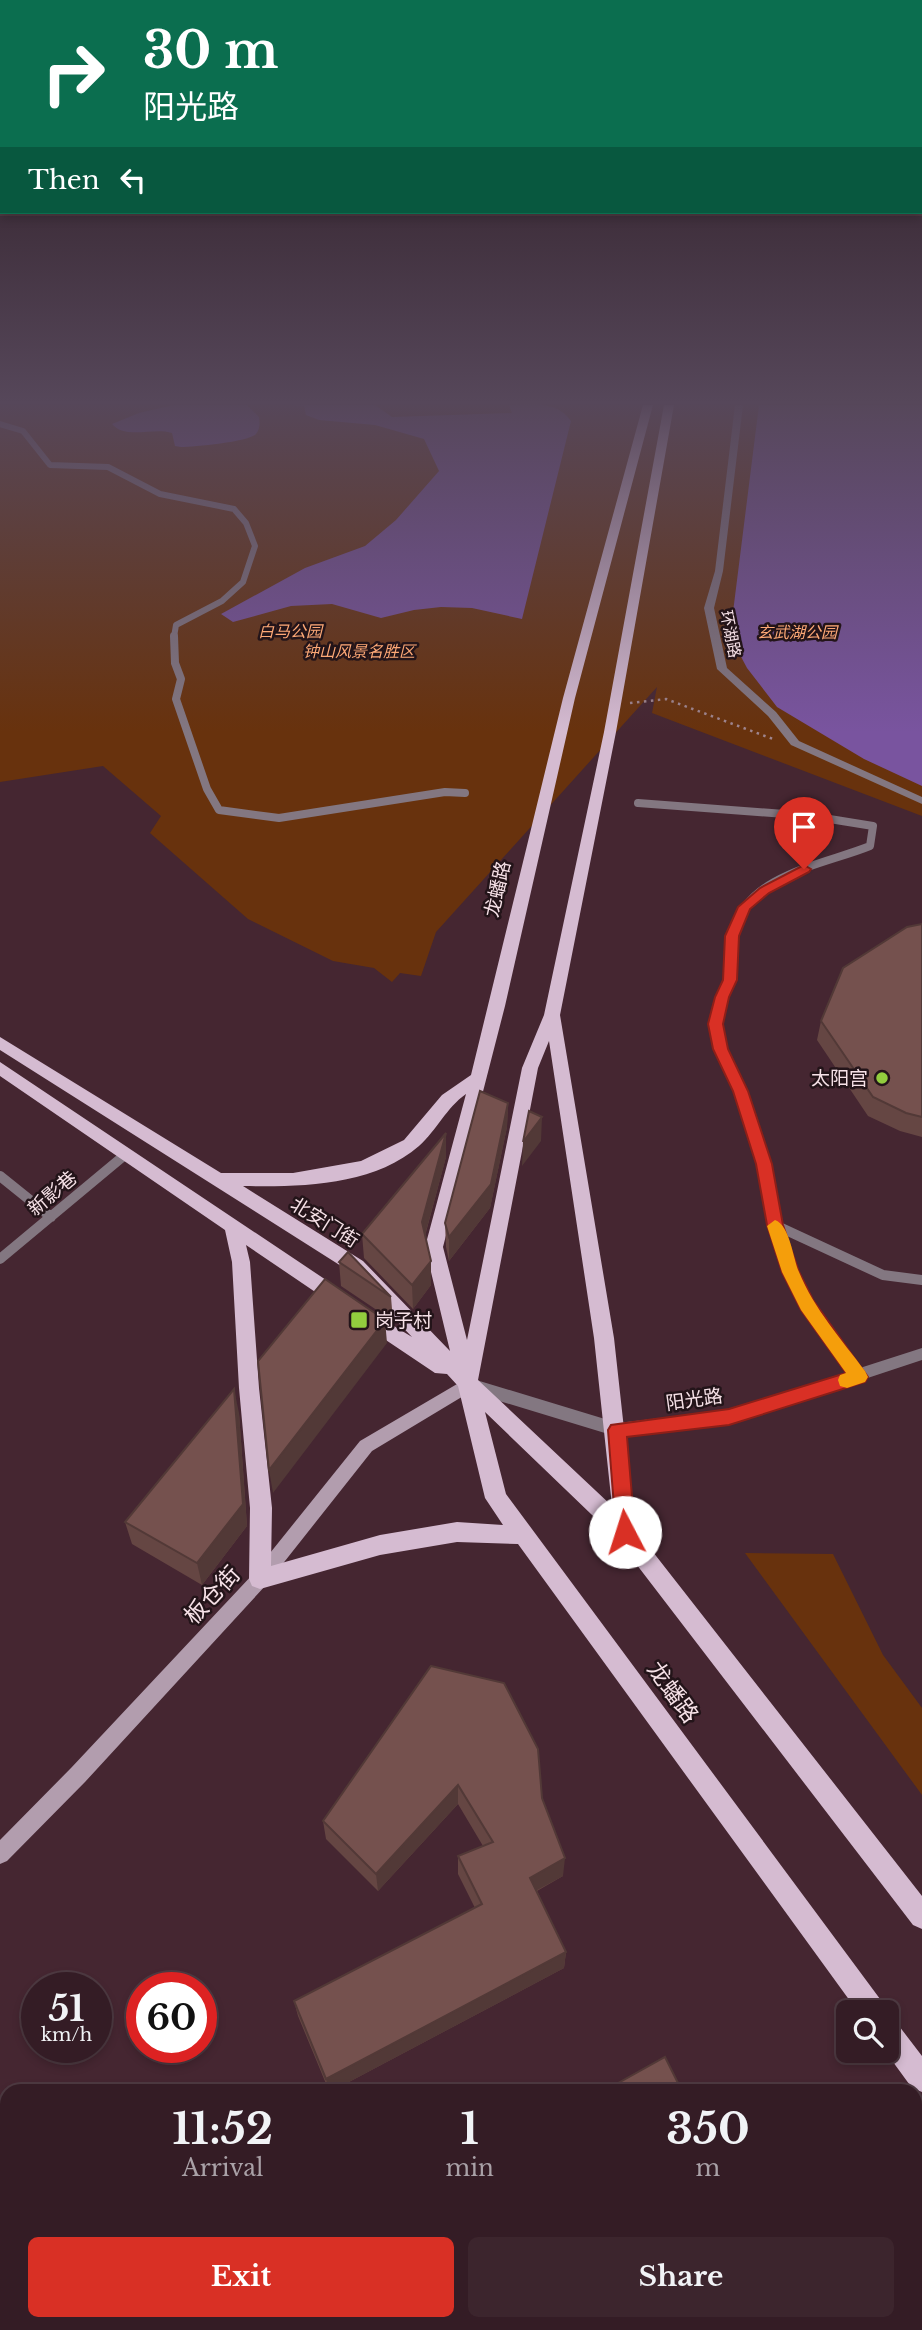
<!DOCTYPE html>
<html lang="en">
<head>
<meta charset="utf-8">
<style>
	:root { --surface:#341c25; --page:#3c252d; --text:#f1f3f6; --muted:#a9a1a7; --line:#4e3a42; --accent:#d93025 }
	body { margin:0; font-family:"Libre Baskerville","Noto Sans SC",serif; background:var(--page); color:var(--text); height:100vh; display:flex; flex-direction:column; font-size:26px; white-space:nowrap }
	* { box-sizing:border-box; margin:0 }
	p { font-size:23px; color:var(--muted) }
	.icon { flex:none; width:38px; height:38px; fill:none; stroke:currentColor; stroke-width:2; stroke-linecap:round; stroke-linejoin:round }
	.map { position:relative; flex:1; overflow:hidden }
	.sheet { position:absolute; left:0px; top:2084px; width:922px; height:247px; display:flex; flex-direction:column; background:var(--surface); border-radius:21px 21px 0 0; box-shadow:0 4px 10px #0003,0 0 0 2px var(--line) }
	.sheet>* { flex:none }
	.hud { position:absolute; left:0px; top:0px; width:922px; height:214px; box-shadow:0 4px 10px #0003,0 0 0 2px var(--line); background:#0b6e4f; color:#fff; overflow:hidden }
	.controls { position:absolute; left:836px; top:2000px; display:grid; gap:14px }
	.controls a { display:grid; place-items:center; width:63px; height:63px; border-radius:10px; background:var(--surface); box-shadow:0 4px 10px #0003,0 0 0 2px var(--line); font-size:35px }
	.speed { position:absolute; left:21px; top:1972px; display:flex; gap:14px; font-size:35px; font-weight:700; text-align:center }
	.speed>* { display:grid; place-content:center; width:91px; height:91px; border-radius:50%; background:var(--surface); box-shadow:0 4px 10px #0003,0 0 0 2px var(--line); line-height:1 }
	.speed small { font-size:18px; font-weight:400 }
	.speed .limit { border:10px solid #d22; background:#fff; color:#111 }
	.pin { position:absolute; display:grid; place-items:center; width:60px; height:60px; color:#fff; margin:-72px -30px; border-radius:50% 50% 50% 0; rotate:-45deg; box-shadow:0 0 7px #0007 }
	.pin .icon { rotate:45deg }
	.me { position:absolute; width:77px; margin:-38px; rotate:355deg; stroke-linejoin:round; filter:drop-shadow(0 0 5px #0008) }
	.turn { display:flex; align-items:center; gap:24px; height:147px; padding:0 28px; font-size:32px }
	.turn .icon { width:91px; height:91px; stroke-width:2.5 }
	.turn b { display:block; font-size:49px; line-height:60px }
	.then { display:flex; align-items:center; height:66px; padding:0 28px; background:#0003; gap:14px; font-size:26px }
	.eta { display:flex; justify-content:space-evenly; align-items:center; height:119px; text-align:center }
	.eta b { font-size:42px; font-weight:800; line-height:49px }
	.primary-button { display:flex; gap:14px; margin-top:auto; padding:14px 28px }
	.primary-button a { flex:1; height:80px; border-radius:10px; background:var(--accent); color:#fff; font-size:28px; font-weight:800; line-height:80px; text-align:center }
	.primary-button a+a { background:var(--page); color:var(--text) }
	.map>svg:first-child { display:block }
	.green { fill:#68320d }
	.water { fill:#79549f }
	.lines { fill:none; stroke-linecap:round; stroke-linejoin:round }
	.path { stroke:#9f858e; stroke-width:2.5; stroke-dasharray:2.5 4.5; stroke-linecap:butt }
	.lane-far3 { stroke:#837781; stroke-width:6 }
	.lane-far2 { stroke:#837781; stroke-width:8 }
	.lane-far1 { stroke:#837781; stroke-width:10 }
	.lane { stroke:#837781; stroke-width:12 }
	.street { fill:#837781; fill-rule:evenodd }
	.secondary { fill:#b29dae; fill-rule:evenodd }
	.primary { fill:#d5bbd1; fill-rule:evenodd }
	.wall { fill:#654643 }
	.shaded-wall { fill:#523937 }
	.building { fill:#75514e; stroke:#523937; stroke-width:2 }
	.route { fill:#d93025; stroke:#8d1f18; stroke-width:2 }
	.slow { fill:#f59e0b }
	.poi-dot { fill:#92cd3e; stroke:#231419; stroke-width:2.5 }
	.labels { text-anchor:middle; stroke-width:5; stroke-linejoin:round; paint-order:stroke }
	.far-park-label { font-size:16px; font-style:italic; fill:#fda876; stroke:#231419 }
	.far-street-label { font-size:16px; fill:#f6e1e7; stroke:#231419 }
	.street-label { font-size:19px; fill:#f6e1e7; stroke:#231419 }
	.poi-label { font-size:19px; fill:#f6e1e7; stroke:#231419; text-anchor:end }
	.near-street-label { font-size:23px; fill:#f6e1e7; stroke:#231419 }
</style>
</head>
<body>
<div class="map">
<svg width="922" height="2330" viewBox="0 0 922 2330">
	<rect width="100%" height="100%" fill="#452631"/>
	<path class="green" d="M0,405H922V816L652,713L657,687L436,932L421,976L400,973L392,982L374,968L333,961L248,919L150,833L161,816L103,766L0,782Z
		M745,1553L833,1554L883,1655L922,1708V1795Z"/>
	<path class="water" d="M174,405H247L259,417C260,423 260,429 256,434C248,442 194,447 181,447L175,446L172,433C153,427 126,440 112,424L139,413Z
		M294,405H375L392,417L512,413L509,405C532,405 557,400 571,421L522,619L472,608L441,607L414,610L381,618L332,604L291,606L233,622L221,614L305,568L365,546L396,520L439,471L424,439L375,425L319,420L306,415L304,406Z
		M759,405H922V786L864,759L777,707L747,668L730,636Z"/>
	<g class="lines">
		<path class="path" d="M630,703L666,699L773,739"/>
		<path class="lane-far3" d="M0,424L23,431L50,465L108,467L160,494L234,509L246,523L255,546L243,582L222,601L176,625L174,637"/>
		<path class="lane-far2" d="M174,636L175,663L181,679L176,699L207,789L219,810L279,818L445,792L465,793
			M638,803L811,816L873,826L870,846C826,864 749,874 735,928"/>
		<path class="lane-far1" d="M735,926L731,972L717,1015L718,1039L754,1131L779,1240L801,1293
			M0,1176L51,1217
			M775,1225L883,1275L922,1280
			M0,1259L126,1154"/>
		<path class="lane" d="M800,1292L859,1377"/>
		<path class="street" d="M735,405H743L723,571L714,608L727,668L776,712L799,741L922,797V804L791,745L768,716L717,669L704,608L715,571Z
			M922,1348V1360L729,1424L618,1437L473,1393L467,1391L465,1386L467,1381L473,1379L618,1423L729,1410Z"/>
		<path class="secondary" d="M469,1377L475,1379L477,1384L475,1389L372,1451L266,1585L85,1782L7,1861L0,1864V1840L71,1768L254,1573L360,1441Z"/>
		<path class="primary" d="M643,405H653L575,698L505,1006L443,1247L467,1340L522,1068L544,1015L604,732L664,405H674L616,732L560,1015L614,1338L635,1529L922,1896V1929L913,1925L617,1539L485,1412L506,1494L883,2003L887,2012H858L518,1544L457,1542L380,1555L260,1589L252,1586L249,1579L250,1508L239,1388L232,1262L225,1230L0,1076V1062L344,1292L346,1297L344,1302L337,1304L330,1302L246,1245L250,1262L259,1388L272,1508L271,1566L380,1535L457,1522L503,1525L485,1498L458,1386L447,1374L435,1373L359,1322L356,1317L359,1312L366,1309L412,1337L349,1271L0,1050V1037L221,1173H293L361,1161L404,1140L442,1095L471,1075L563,698ZM549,1041L594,1338L612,1506L478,1380L538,1068ZM466,1094L425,1247L450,1351L363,1261L243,1186C301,1187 373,1186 419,1146C437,1130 446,1108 466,1094Z
			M887,2018L896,2022L922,2056V2092L912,2088L885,2051Z"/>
	</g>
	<path class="wall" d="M922,924V1137L900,1131L868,1116L817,1040L821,1021Z
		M508,1103L507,1127L490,1208L449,1261L446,1247L445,1223Z
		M446,1157L425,1236L431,1285L413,1309L364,1258L362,1234Z
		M339,1262L391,1297L393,1321L341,1286Z
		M239,1413L247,1526L202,1585L132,1544L125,1522Z
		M431,1666L542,1798L563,1876L537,1891L566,1952L564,1968L332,2091H329L298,2016L294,2001L475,1908L458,1874V1856L483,1846L458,1804L378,1891L326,1839L323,1821Z"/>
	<path class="shaded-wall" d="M508,1103L507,1127L490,1208L449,1261V1237Z
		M542,1117L541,1141L522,1166L523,1142Z
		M446,1133V1157L422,1246V1222Z
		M431,1261V1285L413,1309L412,1285Z
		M385,1320L387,1343L273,1493L269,1470Z
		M234,1389L239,1413L247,1526L202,1585L197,1563Z
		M458,1785V1804L378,1891L376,1874Z
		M565,1858L563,1876L528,1895L530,1878Z
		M566,1952L564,1968L332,2091H329L326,2079Z
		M7,2256V2275L0,2278V2258Z
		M201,2324H210V2330H202Z
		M377,2324H392L383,2330H367Z"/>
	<path class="building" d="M922,924V1117L906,1113L873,1097L821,1021L843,968L907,927Z
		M480,1091L508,1103L491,1184L449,1237L445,1223Z
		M529,1111L542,1117L523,1142Z
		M446,1133L422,1222L431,1261L412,1285L362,1234Z
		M348,1252L391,1297L339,1262Z
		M325,1279L385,1320L269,1470L258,1361Z
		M234,1389L243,1504L197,1563L125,1522Z
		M431,1666L504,1683L538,1749L542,1798L565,1858L530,1878L566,1952L326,2079L294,2001L482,1904L458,1856L493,1842L458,1785L376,1874L323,1821Z
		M665,2057L682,2091H604Z
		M7,2178V2256L0,2258V2180Z
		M8,2324H201L202,2330H0V2327Z
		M269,2324H377L367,2330H271Z
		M589,2324H714L717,2330H579Z"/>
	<linearGradient id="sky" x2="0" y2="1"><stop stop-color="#26151b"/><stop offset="0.55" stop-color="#56475a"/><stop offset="1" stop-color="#56475a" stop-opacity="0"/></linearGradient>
	<rect width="922" height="732" fill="url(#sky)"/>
	<path class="route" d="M804,865L811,869L809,872L769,893L750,909L739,936L737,980L729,997L723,1024L728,1049L748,1091L772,1164L783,1225L799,1272L813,1300L868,1377L865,1382L729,1425L627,1437L635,1532L632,1538L625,1541L619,1538L616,1532L608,1430L611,1425L729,1409L846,1373L801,1310L782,1272L767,1225L756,1164L733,1091L713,1049L708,1024L715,997L723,980L725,936L738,907L760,888Z"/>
	<path class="slow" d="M775,1220C790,1225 793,1259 799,1272C814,1309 842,1340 865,1371L868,1377L865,1382L847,1388L840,1386L838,1380L840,1375L846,1373L801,1310L782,1272L767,1226Z"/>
	<g class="poi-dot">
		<circle cx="882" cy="1078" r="7"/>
		<rect x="350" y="1311" width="18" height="18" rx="3.5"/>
	</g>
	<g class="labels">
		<g class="far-park-label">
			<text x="290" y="637">白马公园</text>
			<text x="797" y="638">玄武湖公园</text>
			<text x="359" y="657">钟山风景名胜区</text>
		</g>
		<g class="far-street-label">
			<text transform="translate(731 634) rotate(79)" y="6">环湖路</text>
		</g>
		<g class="street-label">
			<text transform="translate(497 889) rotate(-77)" y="7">龙蟠路</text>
			<text transform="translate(52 1193) rotate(-40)" y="7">新影巷</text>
			<text transform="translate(325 1222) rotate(32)" y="7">北安门街</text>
			<text transform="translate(694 1399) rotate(-8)" y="7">阳光路</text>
		</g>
		<g class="poi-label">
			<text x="868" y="1085">太阳宫</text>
			<text x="375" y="1327" text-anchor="start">岗子村</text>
		</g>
		<g class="near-street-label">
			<text transform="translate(212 1595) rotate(-47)" y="8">板仓街</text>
			<text transform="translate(673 1692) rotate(54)" y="8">龙蟠路</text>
		</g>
	</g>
</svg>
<div class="controls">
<a><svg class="icon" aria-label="search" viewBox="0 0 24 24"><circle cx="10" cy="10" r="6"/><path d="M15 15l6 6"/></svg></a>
</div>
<div class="speed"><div>51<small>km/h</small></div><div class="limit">60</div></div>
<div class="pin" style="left:804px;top:869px;background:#d93025"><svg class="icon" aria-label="arrive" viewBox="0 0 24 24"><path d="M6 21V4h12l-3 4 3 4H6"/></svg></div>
<svg class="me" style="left:625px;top:1532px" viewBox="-20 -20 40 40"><circle r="19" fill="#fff"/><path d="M0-13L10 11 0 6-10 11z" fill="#d93025"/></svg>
<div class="hud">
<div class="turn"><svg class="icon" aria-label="right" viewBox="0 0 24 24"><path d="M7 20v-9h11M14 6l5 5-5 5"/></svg><div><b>30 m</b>阳光路</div></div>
<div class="then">Then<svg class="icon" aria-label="left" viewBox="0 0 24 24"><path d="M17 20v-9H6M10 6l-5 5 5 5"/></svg></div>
</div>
<section class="sheet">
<div class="eta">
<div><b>11:52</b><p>Arrival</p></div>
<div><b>1</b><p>min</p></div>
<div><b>350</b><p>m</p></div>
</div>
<div class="primary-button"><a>Exit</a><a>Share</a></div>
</section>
</div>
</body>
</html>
